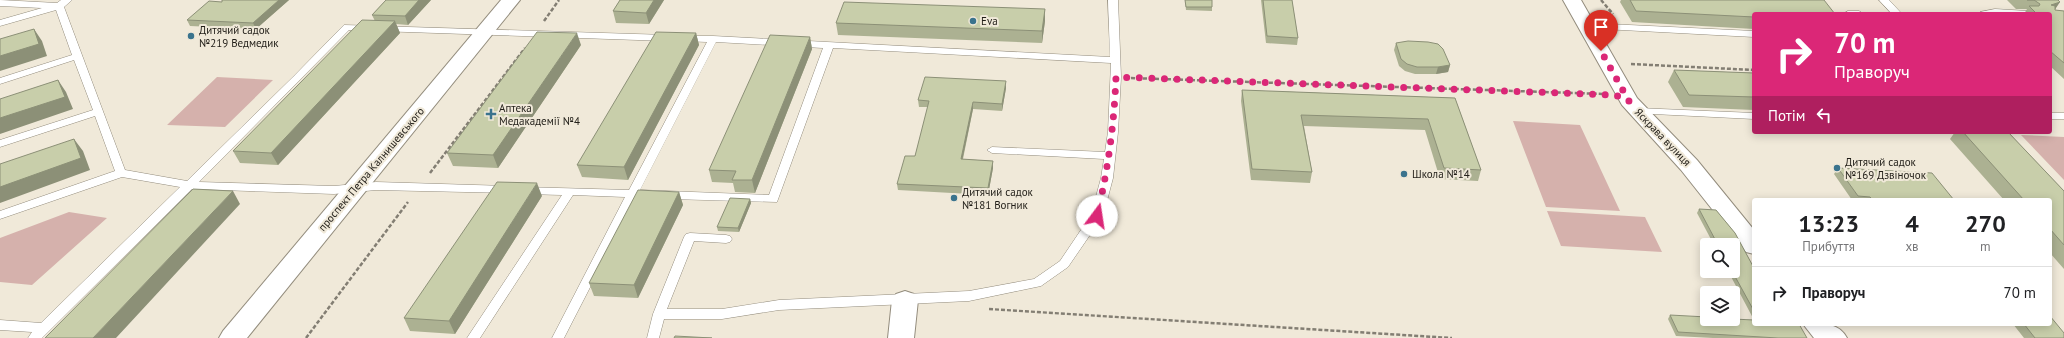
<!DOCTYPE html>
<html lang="uk">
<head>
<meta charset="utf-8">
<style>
	:root { --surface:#fff; --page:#f6f6f6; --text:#202124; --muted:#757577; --line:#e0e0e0 }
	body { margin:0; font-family:"PT Sans",sans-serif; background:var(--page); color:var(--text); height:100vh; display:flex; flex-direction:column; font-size:15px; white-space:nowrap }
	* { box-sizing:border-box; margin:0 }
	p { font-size:13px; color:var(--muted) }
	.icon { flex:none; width:22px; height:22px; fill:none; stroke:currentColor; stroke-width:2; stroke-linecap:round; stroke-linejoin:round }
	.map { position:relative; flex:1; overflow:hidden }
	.panel { position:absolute; left:1752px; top:198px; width:300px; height:128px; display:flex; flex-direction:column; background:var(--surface); border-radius:4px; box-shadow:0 2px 10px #0003 }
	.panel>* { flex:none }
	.banner { position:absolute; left:1752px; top:12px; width:300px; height:122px; border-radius:4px; box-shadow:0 2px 10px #0003; background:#db2777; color:#fff; overflow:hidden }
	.controls { position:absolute; left:1700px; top:238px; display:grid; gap:8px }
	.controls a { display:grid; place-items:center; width:40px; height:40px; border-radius:4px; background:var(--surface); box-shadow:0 2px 10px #0003; font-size:20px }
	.pin { position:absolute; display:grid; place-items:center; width:34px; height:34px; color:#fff; margin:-41px -17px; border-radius:50% 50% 50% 0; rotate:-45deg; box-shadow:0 0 4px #0007 }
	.pin .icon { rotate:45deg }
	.me { position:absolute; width:44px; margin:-22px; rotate:14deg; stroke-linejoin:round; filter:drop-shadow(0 0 3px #0008) }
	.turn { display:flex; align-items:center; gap:14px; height:84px; padding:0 16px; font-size:18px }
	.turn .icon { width:52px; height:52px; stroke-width:2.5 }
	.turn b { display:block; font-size:28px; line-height:34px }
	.then { display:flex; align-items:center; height:38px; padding:0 16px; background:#0003; gap:8px; font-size:15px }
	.eta { display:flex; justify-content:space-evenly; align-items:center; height:68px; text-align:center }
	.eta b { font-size:24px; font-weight:600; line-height:28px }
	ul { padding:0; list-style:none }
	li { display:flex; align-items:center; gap:12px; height:52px; padding:0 16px; border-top:1px solid var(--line) }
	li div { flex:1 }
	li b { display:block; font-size:15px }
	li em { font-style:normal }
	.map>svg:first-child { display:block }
	.green { fill:#d5b1ac }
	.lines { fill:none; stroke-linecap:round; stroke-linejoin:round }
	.lane-casing { stroke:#938c7d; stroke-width:1 }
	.street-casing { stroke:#938c7d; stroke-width:2 }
	.secondary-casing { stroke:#938c7d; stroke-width:2 }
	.path { stroke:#837e73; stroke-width:2.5; stroke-dasharray:4 2; stroke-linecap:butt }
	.lane { fill:#fff; fill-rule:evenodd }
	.street { fill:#fff; fill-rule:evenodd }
	.secondary { fill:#fff; fill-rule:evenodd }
	.wall { fill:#acb192 }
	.shaded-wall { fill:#8c9077 }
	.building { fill:#c8ceaa; stroke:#8c9077 }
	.route { stroke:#db2777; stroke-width:7; stroke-dasharray:0 12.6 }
	.poi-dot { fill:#3a738d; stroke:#f0e9d9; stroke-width:1.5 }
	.labels { text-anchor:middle; stroke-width:4; stroke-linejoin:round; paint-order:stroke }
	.poi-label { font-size:11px; fill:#201d17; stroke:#f0e9d9; text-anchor:start }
	.street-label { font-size:11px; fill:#201d17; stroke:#f0e9d9 }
</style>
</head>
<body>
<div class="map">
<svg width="2064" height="338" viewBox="0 0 2064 338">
	<rect width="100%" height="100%" fill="#f0e9d9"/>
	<path class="green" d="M217,77L273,80L225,127L167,125Z
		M1513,121L1580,125L1620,211L1546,207Z
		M2021,135L2064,137V180Z
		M1547,211L1645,217L1662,252L1561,246Z
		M69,212L107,218L32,285L0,282V238Z"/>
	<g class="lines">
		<g class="lane-casing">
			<path id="lane" d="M0,0L57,3L61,0H72L64,7L125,170L187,181L294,76L344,25L667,35L672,38L667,41L349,30L199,182L334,186L376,182L507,186L511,187L513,190L511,193L376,190L334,194L192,189L42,338H28L32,332L0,330V320L41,323L180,187L122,177L0,219V211L115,171L95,116L0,147V140L93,110L74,60L0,84V78L72,55L56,10L0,26V20L42,8L0,6Z
				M1108,0H1118L1121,77L1118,132L1113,178L1103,216L1068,267L1041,286L969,301L779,310L722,319H664L659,338H647L653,314L684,237L686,234L690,233L726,235L730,236L732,239L730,242L726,243L694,241L667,309H722L779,300L969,291L1034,279L1060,261L1091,215L1101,178L1104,159L992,153L987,150L992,147L1105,152L1108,132L1111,63L833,48L777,202L636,198L564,338H552L625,197L573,195L480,338H467L562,195L526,194L520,190L522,187L629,190L707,42L684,41L679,38L681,36H713L1110,57ZM716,42L823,48L769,195L640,190Z
				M1879,0H1889L1902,14H1892Z
				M1995,9L2028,11L2033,14H1978L1980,12Z
				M1848,11H1859L1864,14H1843Z
				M1587,23L1754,31V37L1584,28V24Z
				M1637,108L1754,113V119L1633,113L1632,111Z
				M2050,113H2064V119H2050Z"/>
		</g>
		<g class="street-casing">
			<path id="street" d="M1563,0H1581L1637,98L1697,160L1754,230V254L1746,252L1681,170L1622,105Z
				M905,291L914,294L918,300L914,338H888L892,300L896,294Z
				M1803,324C1820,324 1838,321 1847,338H1814Z"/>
		</g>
		<g class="secondary-casing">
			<path id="secondary" d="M501,0H520L247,338H219L223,331Z"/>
		</g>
		<path class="path" d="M1601,0L1613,14
			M544,21L559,0
			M1631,64L1754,70
			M1131,78L1604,94
			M430,173L525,48
			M989,309L1452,338
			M306,338L408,202"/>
		<use href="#lane" class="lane"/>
		<use href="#street" class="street"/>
		<use href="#secondary" class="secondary"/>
	</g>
	<path class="wall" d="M289,0L256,29L190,26L187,20L222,2Z
		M386,0H431L408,25L396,24L400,33L278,165L240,163L233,151L375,21L372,15Z
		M620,0H664L649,24L616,23L613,11Z
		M1185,0H1212V11L1186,10Z
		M1261,0H1292L1298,38L1297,45L1266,43Z
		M1621,0H1824L1754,14V29L1632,22L1620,2Z
		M2007,0H2058L2055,10L2064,11V79L2050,66V14H2024L2027,9H2016Z
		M1045,9V21L1042,43L838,35L836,23Z
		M696,33L699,45L628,180L582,177L577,165Z
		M810,37L812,49L755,193L735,192L733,183L712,182L709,170Z
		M1396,43L1450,65L1448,72L1436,74H1415L1405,71L1399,66L1394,50Z
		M581,45L498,168L453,166L447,153Z
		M1674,70L1754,73V110L1683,107L1668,82Z
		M1006,88L1002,111L973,109L963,159L993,161V168L988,195L898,190L897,184L915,156L928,107H919L918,100Z
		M1242,90L1455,98L1481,170L1478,181L1440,179L1425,130L1304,126L1312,172L1310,183L1251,180L1241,101Z
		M1955,132H2008L2064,191V269L2050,253V200H2004L1950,139Z
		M1838,168L1954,200H1852L1834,174Z
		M679,192L683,205L638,298L594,296L589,283Z
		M542,196L455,334L410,331L404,318Z
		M750,199L751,203L739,232L718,231L717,227Z
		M1699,209L1716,210L1735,233L1754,268V320L1728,271H1733V245H1714L1697,213Z
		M1670,315L1807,338H1713L1676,336L1668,319Z
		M2013,324H2050L2064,338H2024Z"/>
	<path class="shaded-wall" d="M279,0H289L256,29L253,23Z
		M419,0H431L408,25L405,16Z
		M654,0H664L649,24L646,13Z
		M2060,2L2054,11L2051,5Z
		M1045,9V21L1042,43V31Z
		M395,21L400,33L278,165L271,153Z
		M34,29L42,41L47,56L0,71V56Z
		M577,33L581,45L498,168L493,155Z
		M696,33L699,45L628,180L624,167Z
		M810,37L812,49L755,193L752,180Z
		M1450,65L1448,72L1436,74L1438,67Z
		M58,80L66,92L73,109L0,134V118Z
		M1006,81V88L1002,111V104Z
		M973,102V109L961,166V159Z
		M74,139L83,151L90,170L0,203V187Z
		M993,161V168L988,195V188Z
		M537,183L542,196L455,334L449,321Z
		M233,191L240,204L116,338H93Z
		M679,192L683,205L638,298L634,285Z
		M750,199L751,203L739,232L738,228Z"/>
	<path class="building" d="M222,0H279L253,23L187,20L209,1L222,2Z
		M386,0H419L405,16L372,15Z
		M620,0H654L646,13L613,11Z
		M1185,0H1212V7H1186Z
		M1263,0H1292L1298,38L1267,36Z
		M1630,0H1824L1835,14H1754V17L1636,11Z
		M2027,0H2058L2060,2L2051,5L2055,6V10L2064,11V63L2050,51V14H2037L2029,6H2039L2040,4L2034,0Z
		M844,2L1045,9L1042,31L836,23Z
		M362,20L395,21L271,153L233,151Z
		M34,29L39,44L0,56V39Z
		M537,32L577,33L493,155L447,153Z
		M656,32L696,33L624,167L577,165Z
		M770,35L810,37L752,180H732L736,171L709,170Z
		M1408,41L1428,42L1438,44L1443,49L1450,65L1438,67H1417L1407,64L1401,59L1396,43Z
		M1674,70L1754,73V97L1689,95Z
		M925,77L1006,81L1002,104L973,102L961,159L993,161L988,188L897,184L905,156H915L929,101L918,100Z
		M58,80L65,97L0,118V99Z
		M1242,90L1455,98L1481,170L1444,168L1428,119L1301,115L1312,172L1252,169Z
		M1963,132H2008L2064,191V245L2050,229V200H2024Z
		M74,139L81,158L0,187V164Z
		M1838,168L1932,173L1954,200L1921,199L1922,200H1873L1870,197L1858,196Z
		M497,182L537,183L449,321L404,318Z
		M193,189L233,191L93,338H45Z
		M638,190L679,192L634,285L589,283Z
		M730,198L750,199L738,228L717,227Z
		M1699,209L1716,210L1735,233L1754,268V311L1732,271H1733V245H1718Z
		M1670,315L1707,317V319H1733L1754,320V324H1799L1807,338H1778L1678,332Z
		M2050,316L2064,333V338H2035L2024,324H2050Z
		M675,336L712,338H674Z"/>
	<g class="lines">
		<path class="route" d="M1097,216C1108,170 1114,125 1116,77L1615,95L1629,101L1601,51"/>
	</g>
	<g class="poi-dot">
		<circle cx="973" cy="21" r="4"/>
		<circle cx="191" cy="36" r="4"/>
		<path d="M489 108h4v4h4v4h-4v4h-4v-4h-4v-4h4z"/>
		<circle cx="1837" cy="168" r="4"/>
		<circle cx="1404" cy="174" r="4"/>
		<circle cx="954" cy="198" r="4"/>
	</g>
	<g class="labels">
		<g class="poi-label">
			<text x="981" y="25">Eva</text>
			<text x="199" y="34">Дитячий садок<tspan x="199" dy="13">№219 Ведмедик</tspan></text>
			<text x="499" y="112">Аптека<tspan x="499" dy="13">Медакадемії №4</tspan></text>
			<text x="1845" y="166">Дитячий садок<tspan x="1845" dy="13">№169 Дзвіночок</tspan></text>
			<text x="1412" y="178">Школа №14</text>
			<text x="962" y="196">Дитячий садок<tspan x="962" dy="13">№181 Вогник</tspan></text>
		</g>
		<g class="street-label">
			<text transform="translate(1663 137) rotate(46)" y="4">Яскрава вулиця</text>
			<text transform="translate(371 169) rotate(-50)" y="4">проспект Петра Калнишевського</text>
		</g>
	</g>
</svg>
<div class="controls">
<a><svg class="icon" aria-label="search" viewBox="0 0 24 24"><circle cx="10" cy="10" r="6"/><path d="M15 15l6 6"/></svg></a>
<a><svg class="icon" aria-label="layers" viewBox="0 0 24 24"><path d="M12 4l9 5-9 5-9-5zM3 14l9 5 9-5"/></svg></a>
</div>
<div class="pin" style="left:1601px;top:51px;background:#d93025"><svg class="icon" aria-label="arrive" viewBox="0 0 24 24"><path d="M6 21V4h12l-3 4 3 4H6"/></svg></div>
<svg class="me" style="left:1097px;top:216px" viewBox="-20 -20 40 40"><circle r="19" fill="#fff"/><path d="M0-13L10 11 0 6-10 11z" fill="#db2777"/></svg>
<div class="banner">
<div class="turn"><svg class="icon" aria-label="right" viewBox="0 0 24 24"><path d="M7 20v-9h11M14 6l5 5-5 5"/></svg><div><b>70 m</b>Праворуч</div></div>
<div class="then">Потім<svg class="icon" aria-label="left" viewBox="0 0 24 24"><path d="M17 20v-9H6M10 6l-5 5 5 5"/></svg></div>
</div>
<section class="panel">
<div class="eta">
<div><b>13:23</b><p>Прибуття</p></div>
<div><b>4</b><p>хв</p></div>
<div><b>270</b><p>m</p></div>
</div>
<ul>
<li><svg class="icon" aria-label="right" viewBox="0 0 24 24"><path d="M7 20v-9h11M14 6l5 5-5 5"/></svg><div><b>Праворуч</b></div><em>70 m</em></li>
</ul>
</section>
</div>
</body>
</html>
